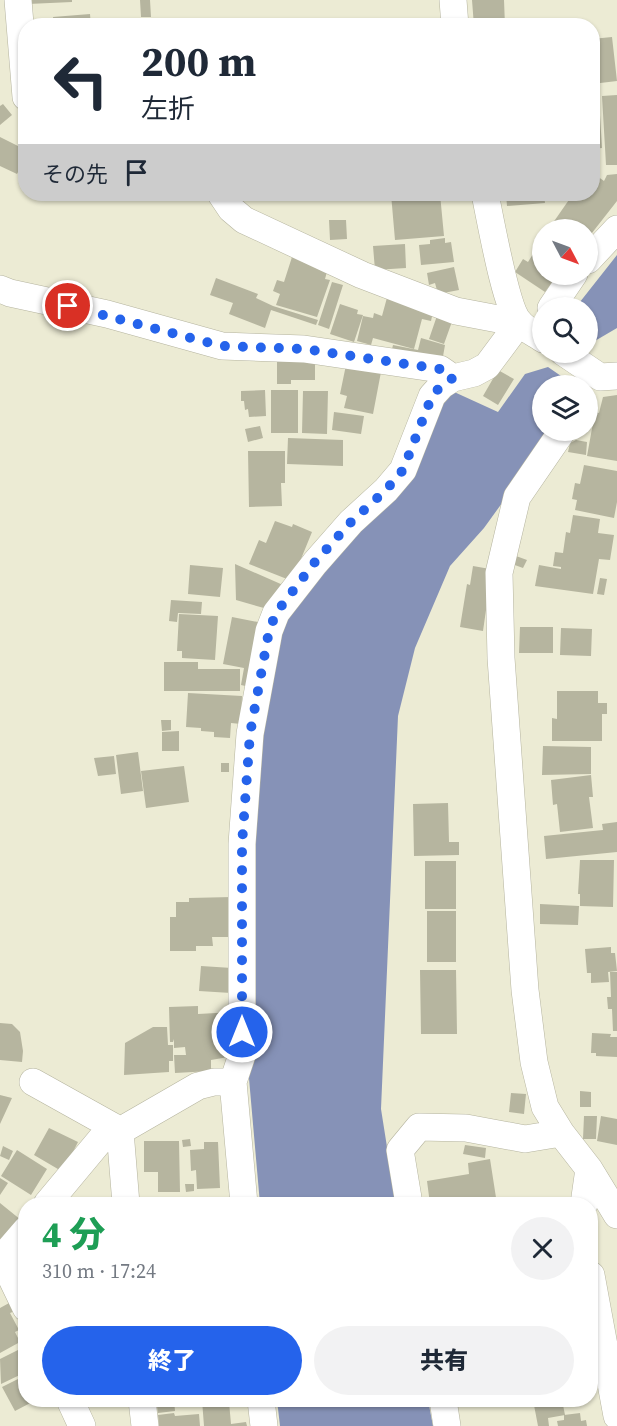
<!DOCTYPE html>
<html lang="ja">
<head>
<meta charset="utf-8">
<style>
	:root { --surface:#fff; --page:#f2f2f3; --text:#1f2937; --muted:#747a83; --accent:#2563eb }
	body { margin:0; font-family:"Source Serif 4","Noto Sans JP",serif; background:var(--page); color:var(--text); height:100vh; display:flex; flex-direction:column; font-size:22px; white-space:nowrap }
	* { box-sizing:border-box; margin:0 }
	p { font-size:20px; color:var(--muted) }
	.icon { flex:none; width:33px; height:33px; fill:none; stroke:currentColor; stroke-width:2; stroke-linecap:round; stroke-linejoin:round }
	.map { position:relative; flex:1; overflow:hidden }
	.details { position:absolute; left:18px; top:1197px; width:580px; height:210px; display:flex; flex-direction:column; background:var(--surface); border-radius:24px; box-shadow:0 2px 4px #0004 }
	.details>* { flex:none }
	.top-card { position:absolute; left:18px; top:18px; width:582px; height:183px; border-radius:24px; box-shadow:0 2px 4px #0004; background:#fff; color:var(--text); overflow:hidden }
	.needle { width:39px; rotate:131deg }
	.controls { position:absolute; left:532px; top:219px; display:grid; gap:12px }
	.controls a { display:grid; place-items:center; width:66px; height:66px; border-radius:50%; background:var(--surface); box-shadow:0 2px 4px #0004; font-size:30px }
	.pin { position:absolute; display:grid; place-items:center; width:51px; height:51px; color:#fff; margin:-26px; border:3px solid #fff; border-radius:50%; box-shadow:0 2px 6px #0007 }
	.me { position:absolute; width:66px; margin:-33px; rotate:0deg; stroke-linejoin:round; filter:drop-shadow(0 0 4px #0008) }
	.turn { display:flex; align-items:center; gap:21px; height:126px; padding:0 24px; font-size:27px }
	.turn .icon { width:78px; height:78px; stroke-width:2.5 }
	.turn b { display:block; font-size:42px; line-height:51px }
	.then { display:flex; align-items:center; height:57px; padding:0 24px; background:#0003; gap:12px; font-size:22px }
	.round { display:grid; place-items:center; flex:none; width:63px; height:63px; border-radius:32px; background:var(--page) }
	.head { display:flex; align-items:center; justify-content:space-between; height:102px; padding:0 24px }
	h1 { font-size:36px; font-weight:800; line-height:45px; color:#1e9e55 }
	.action { display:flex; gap:12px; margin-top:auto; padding:12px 24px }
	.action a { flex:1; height:69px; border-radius:36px; background:var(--accent); color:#fff; font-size:24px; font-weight:800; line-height:69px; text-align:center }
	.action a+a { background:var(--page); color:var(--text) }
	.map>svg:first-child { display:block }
	.water { fill:#8692b7 }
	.building { fill:#b6b59f }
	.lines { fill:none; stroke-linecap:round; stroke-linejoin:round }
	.minor-casing { stroke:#b5b49f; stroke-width:28 }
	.minor { stroke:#fff; stroke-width:27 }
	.route { stroke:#2563eb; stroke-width:10; stroke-dasharray:0 18 }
</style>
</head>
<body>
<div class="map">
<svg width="617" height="1426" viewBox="0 0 617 1426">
	<rect width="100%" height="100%" fill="#ecebd4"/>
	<path class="water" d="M617,255V328L588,345V308L576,307Z
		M548,367L574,385L543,386V430L554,431L484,528L450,566L415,648L398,716L381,1109L396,1204H260L248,1067L259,723L280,617L438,402L452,391L498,412L525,374Z
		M277,1400H428L433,1426H280Z"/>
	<path class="building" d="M28,0H72V2L28,4Z
		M140,0H150L151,17H141Z
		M472,0H504L505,26H474Z
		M90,14L91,26H54L53,17Z
		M150,20L151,26H116V22Z
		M612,37L617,81L592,84V39Z
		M617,95V165H606L602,96Z
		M599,99L602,148L592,149V100Z
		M3,104L12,115L0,125V106Z
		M0,137L26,150V157L17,174L0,166Z
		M592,151H598L600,173H592Z
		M617,174V201L588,238V230H548L573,194H592V184L597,176L604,181L607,175Z
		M391,194H440L444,236L395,240Z
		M506,194H544L545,203L507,206Z
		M329,220H346L347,239L330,240Z
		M445,238V243L451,242L454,262L421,265L419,245L430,244V240Z
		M405,244L406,268L375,270L373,246Z
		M538,246L543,249V274H558L545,292L515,272L523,259L528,262Z
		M292,257L328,268L325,279L330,280L317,317L276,305L280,294L273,291L277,280L284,282Z
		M454,267L459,290L438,294L435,283L429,285L427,273Z
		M216,278L258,294L256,298L273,306L318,320L316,325L271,310L265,328L229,314L233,303L210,295Z
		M332,282L343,285L329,329L318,325Z
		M388,294L434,307L431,321L422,319L414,349L373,338L371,345L357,341L363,316L373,318L374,313L382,316Z
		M340,304L358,310L357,314L363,315L354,342L330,334Z
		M439,310L454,316L444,344L429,339Z
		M421,338L445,345L442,362L391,353L393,345L418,350Z
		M277,355L315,360V380H291V384H277Z
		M346,365L381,372L373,414L344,408L347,396L340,394Z
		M498,370L514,379L498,405L483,396Z
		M265,390L266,416L249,417L248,409L245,410L244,401H241V391Z
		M271,390H298V433H271Z
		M303,391H328L327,434L302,433Z
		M617,395V461L587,456L595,412L599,413L603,397Z
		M334,412L364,416L361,434L332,430Z
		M260,426L263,438L248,442L245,429Z
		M288,438L343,440V466L287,464Z
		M576,440L587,442L586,455L568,452L570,443Z
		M248,451H285V483H281L282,506L249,507Z
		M584,465L617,471V502L614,518L575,510L577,500L572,499L575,483L580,484Z
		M573,515L600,519L598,533L614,535L610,560L599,559L593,594L535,586L539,565L561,569V567L553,566L555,552L563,553L566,532L570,533Z
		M275,521L292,527L293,524L312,532L292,581L249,564L259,540L266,543Z
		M516,556L527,560L523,568L512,564Z
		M235,564L283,585L271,610L236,600Z
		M190,565L223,568L220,597L188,594Z
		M473,566L490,569L489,589L483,631L460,627L467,584L470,585Z
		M600,578L607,579L604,595L597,594Z
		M171,600L202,602L201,614L178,613L177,622L169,621Z
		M179,614L218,616L215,660L182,658V651H177Z
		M232,617L263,623L250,687L241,685L244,668L223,664Z
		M520,627H553V653H519Z
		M561,628L592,629L591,656L560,655Z
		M164,662H198V669H240V691H164Z
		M557,691H598V703H607V714H602V741H552V718L557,719Z
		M188,693L242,696L241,724L231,723L230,738L214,737V732L201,731V728L186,727Z
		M161,720H171V730L162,731Z
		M179,731V751H162V732Z
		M543,746L591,747V774L542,775Z
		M138,752L143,791L121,794L116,755Z
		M114,756L116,774L98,776L94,758Z
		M221,763H229V772H221Z
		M184,766L189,802L146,808L141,771Z
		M591,775L593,797H589L593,828L560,832L557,804L553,805L551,780Z
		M448,803L449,842H459V855L414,856L413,804Z
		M617,822V852L546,859L544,836L603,830L602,824Z
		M580,860H614L613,907L580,906V894H578Z
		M425,861H456V909H425Z
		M232,897L233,937H212L213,946H196V951H170V917H176V902H189V898Z
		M540,904L579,906L578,925L540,924Z
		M427,911H456V962H427Z
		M611,947V953H615L617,971L608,972L609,982L591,983V973H587L585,949Z
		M201,966L232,968L231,993L199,991Z
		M420,970H456L457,1034H421Z
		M610,972H617V1031H613L612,1009H608L607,997H611Z
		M198,1006V1014L234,1012V1056L211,1060V1071L175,1073L174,1055H186L185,1047L174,1048V1039L173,1042H170L169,1007Z
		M0,1023L12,1024L20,1032L23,1051L22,1062L0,1060Z
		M153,1027H167L168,1045H173V1061H169V1072L124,1075L125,1043Z
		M592,1033L611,1034L610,1037H617V1057L596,1056V1053H591Z
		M580,1091L591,1092V1107H580Z
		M511,1093L526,1094L524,1114L509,1112Z
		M0,1095L12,1098L0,1124Z
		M584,1116H597L596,1139H583Z
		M601,1116L617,1119V1145L597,1141Z
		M49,1128L78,1142L63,1172L34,1155Z
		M190,1139L191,1146L183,1147L182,1140Z
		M144,1141H179L180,1192H158V1172H144Z
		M204,1142H218L220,1188L197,1189L196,1170L191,1171L190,1150L204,1149Z
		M465,1145L486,1148L485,1158L463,1154Z
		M3,1146L13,1151L9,1160L0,1156Z
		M17,1150L47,1169L31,1195L1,1176Z
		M490,1159L497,1204H430L427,1181L469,1174L468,1163Z
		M0,1178L8,1183L0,1195Z
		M185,1184H194V1191L186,1192Z
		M0,1203L21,1220L0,1245Z
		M11,1302L15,1311L10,1313L19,1330L15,1332L20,1342L0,1353V1308Z
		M26,1346V1372L1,1384L0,1359Z
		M591,1358L596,1384H591Z
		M26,1375V1400H36L15,1411L2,1387Z
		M156,1400H174L175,1411L158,1413Z
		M202,1400H236V1401L229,1402L231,1424L246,1422L247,1426H204Z
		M533,1400H562L565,1415L548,1418L549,1426H538Z
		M174,1413L175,1416L199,1414L200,1426H159L158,1415Z
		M580,1413L581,1421L586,1420L587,1426H558L557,1421L564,1420V1415Z"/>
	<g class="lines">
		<g class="minor-casing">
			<path id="minor" d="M18,0L26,97
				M453,0L455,26
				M221,194L231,209L244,220L362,275L456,311L519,323L487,366L474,373L453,378L442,385L432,396L403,470L386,490L351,522L315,563L276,613L269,631L250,734L242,844V1055L233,1082L244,1204
				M485,194C490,217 506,310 520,323C526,330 536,334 543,339
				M588,260L617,229
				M0,289L10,293L107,314L222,346L304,349L440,369L453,378
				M551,308L574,274
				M563,352L600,377L617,376
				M563,430L517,497L499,573L501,658L525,990L534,1062L545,1107L561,1133L589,1169L617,1215
				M33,1082L112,1126
				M47,1204L112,1126L120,1131
				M126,1204L120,1131L198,1086L214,1082H233
				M409,1204L400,1150L419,1127L466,1128L525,1139L561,1133
				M584,1204L589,1169
				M26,1230L2,1258L26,1308
				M591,1275L617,1416
				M70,1400L82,1426
				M142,1400L145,1426
				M261,1400L264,1426
				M443,1400L447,1426"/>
		</g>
		<use href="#minor" class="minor"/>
	</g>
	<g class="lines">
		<path class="route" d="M68,306L222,346L304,349L440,369L453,378L442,385L432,396L403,470L386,490L351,522L315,562L276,613L269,631L250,734L242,844V1032"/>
	</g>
</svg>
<div class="controls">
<a><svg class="needle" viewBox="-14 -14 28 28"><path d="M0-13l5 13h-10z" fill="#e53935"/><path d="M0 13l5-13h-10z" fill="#747a83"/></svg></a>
<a><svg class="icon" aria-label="search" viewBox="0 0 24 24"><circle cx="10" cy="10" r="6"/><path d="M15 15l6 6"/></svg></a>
<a><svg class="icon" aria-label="layers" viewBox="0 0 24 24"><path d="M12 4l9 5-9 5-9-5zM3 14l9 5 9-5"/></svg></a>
</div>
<div class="pin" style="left:68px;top:306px;background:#d93025"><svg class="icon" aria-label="arrive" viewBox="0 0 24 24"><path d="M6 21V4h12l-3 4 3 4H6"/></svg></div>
<svg class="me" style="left:242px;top:1032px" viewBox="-20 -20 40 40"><circle r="17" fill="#2563eb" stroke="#fff" stroke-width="3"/><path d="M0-11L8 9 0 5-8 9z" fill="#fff"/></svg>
<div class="top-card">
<div class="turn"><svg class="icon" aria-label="left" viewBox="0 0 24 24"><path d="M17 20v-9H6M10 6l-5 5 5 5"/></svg><div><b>200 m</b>左折</div></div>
<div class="then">その先<svg class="icon" aria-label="arrive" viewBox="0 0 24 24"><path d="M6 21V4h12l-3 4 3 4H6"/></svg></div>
</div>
<section class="details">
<div class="head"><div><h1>4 分</h1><p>310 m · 17:24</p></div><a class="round"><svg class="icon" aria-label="close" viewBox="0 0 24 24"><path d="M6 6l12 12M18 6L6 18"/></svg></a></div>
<div class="action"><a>終了</a><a>共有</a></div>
</section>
</div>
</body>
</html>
